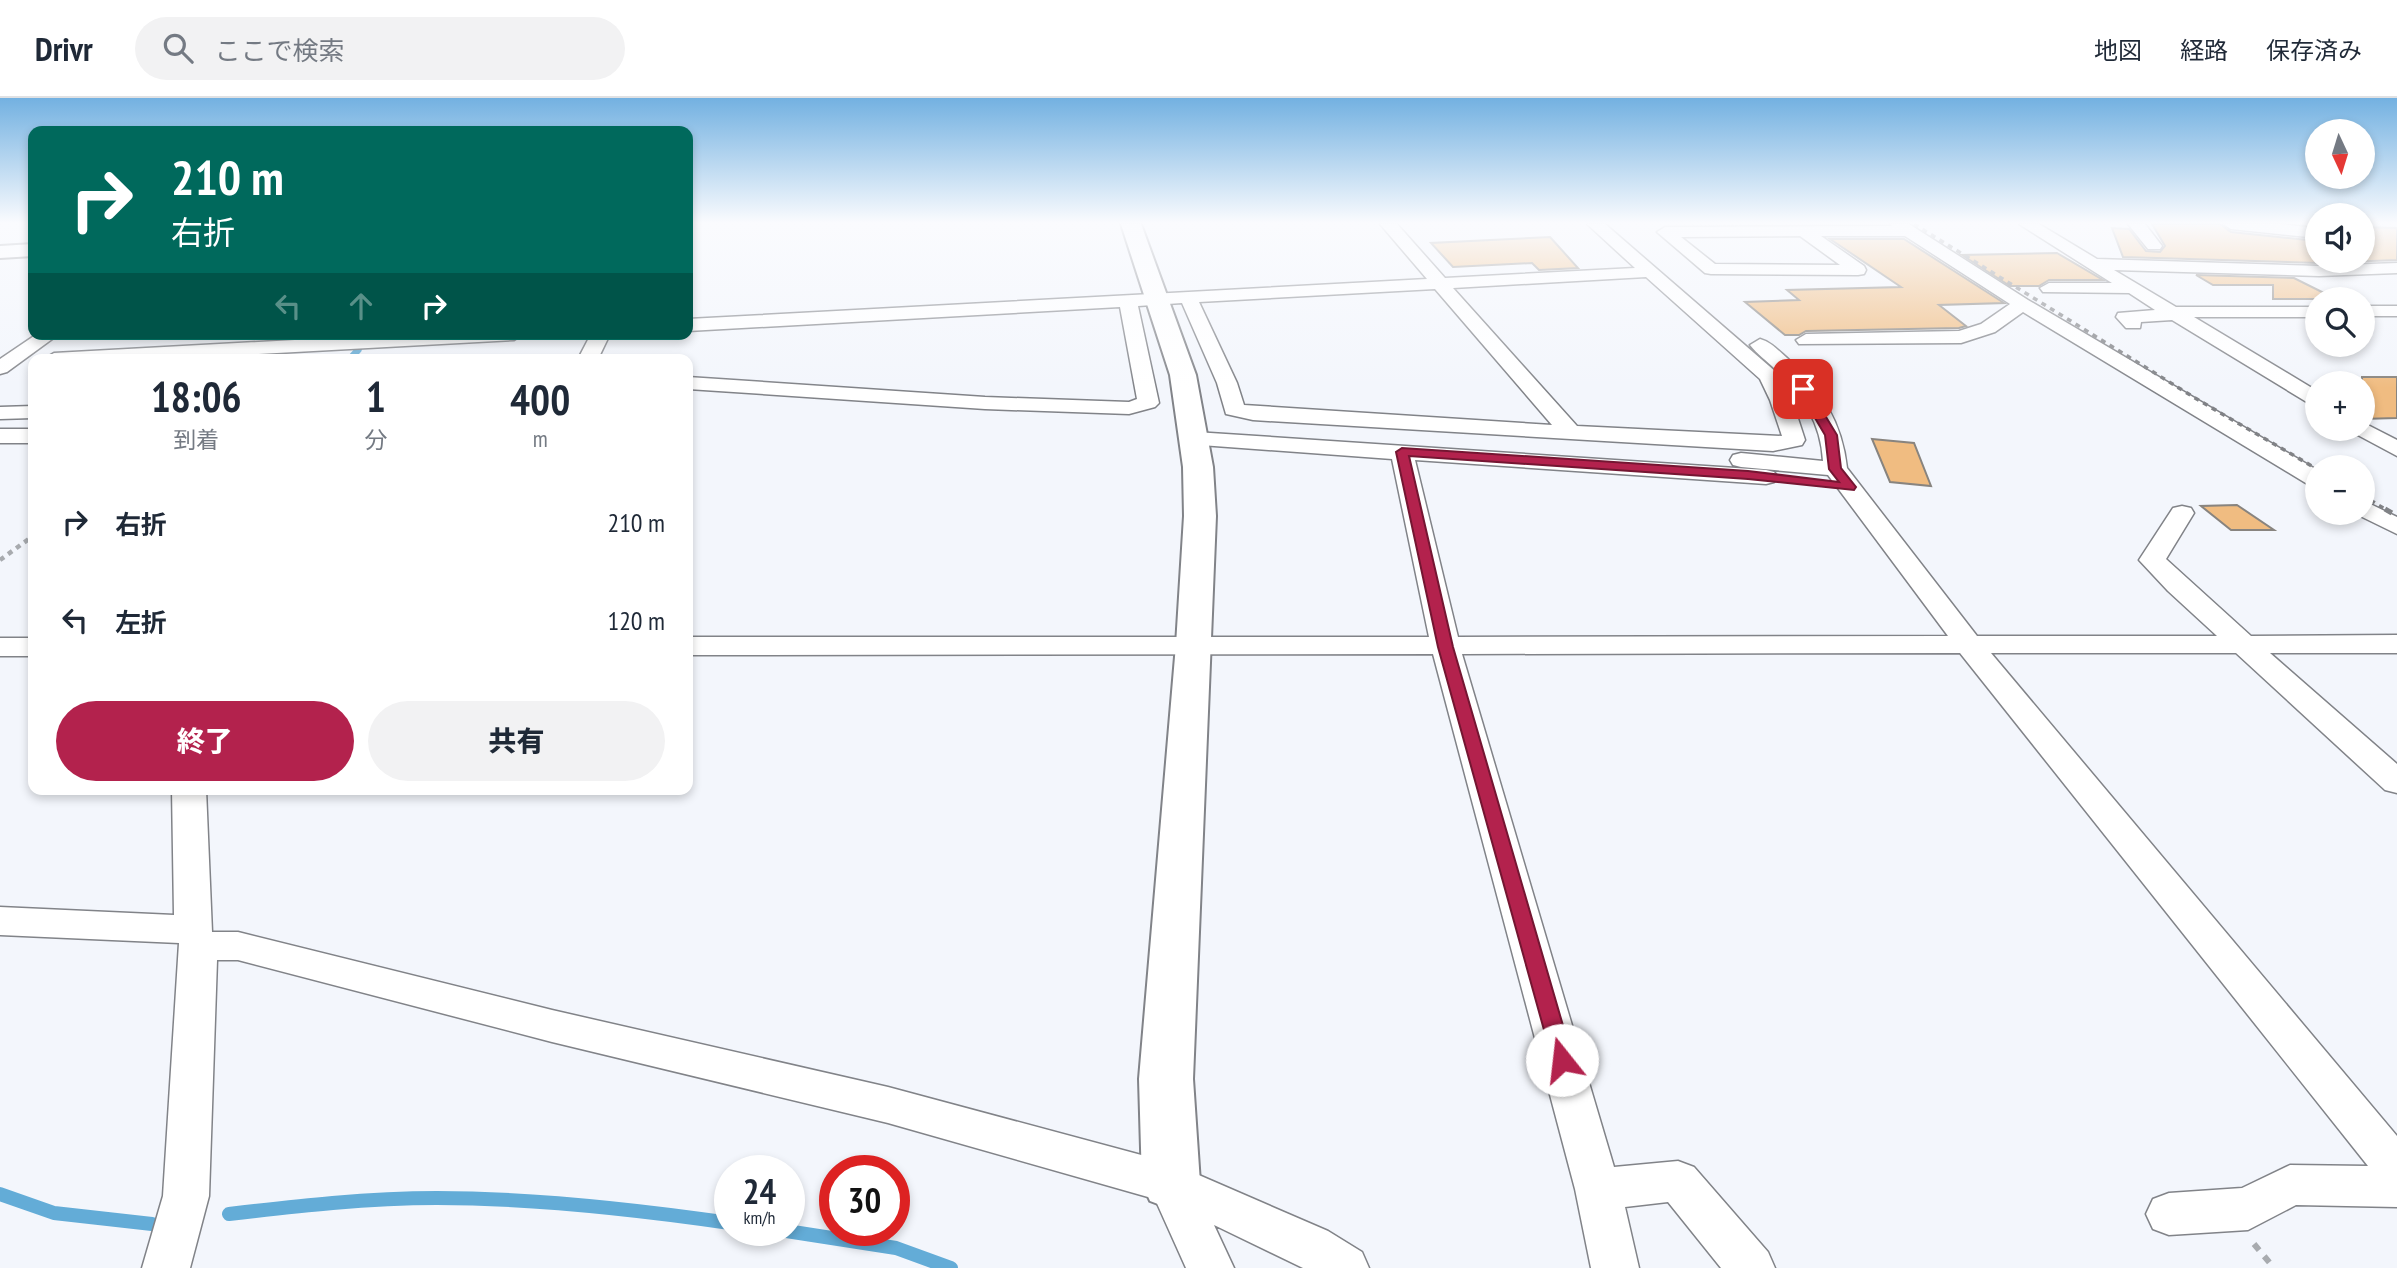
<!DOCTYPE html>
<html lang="ja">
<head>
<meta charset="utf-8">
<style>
	:root { --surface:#fff; --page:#f2f2f3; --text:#1f2937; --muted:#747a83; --line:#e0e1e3; --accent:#b3224d }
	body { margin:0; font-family:"PT Sans Narrow","Noto Sans JP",sans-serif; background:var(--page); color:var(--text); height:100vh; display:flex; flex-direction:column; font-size:26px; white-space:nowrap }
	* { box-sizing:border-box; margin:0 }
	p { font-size:23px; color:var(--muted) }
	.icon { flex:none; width:38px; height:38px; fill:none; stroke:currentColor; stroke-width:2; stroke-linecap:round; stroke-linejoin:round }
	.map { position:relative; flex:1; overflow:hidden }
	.panel { position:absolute; left:28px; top:256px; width:665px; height:441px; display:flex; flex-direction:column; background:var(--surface); border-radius:14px; box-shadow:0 4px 10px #0003 }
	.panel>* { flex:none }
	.guide { position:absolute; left:28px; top:28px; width:665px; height:214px; border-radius:14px; box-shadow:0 4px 10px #0003; background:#00695c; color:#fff; overflow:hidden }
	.needle { width:46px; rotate:176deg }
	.tools { position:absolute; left:2305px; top:21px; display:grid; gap:14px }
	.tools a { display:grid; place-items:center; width:70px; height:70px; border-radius:50%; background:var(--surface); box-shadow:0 4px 10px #0003; font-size:35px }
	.speed { position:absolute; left:714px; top:1057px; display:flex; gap:14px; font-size:35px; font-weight:700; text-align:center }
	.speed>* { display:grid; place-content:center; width:91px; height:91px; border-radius:50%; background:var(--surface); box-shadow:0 4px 10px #0003; line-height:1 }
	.speed small { font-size:18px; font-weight:400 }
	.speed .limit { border:10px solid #d22; background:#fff; color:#111 }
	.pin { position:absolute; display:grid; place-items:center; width:60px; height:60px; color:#fff; margin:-30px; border-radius:14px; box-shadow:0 4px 10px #0006 }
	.me { position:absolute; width:77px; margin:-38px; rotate:344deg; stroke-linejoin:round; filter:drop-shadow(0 0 5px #0008) }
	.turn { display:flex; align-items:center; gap:24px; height:147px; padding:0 28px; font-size:32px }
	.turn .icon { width:91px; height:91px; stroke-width:2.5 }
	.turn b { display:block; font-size:49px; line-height:60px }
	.lanes { display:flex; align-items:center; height:66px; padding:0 28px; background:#0003; justify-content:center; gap:35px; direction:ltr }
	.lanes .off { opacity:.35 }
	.eta { display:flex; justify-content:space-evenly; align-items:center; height:119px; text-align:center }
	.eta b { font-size:42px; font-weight:800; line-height:49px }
	.cta { display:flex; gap:14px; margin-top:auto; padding:14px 28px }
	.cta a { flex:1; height:80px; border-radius:42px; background:var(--accent); color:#fff; font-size:28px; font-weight:800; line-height:80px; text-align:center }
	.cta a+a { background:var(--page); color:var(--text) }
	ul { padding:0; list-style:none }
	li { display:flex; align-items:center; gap:21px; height:98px; padding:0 28px }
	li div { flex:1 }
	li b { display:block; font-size:26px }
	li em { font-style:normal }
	header { display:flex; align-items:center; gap:42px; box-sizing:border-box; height:98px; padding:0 35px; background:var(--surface); border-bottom:2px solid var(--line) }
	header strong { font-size:33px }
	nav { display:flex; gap:38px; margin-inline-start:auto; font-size:24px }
	.search { width:490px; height:63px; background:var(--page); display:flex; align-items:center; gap:18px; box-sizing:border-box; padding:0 24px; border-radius:38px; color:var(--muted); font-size:26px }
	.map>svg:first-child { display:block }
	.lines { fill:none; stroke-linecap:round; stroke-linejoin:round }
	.stream-far2 { stroke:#63acd7; stroke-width:5 }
	.stream-far1 { stroke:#63acd7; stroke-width:7 }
	.stream { stroke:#63acd7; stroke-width:14 }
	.building { fill:#f0bc81; stroke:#88847f; stroke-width:2 }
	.street-casing { stroke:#818388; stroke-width:3 }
	.secondary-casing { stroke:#818388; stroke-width:4 }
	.path-far1 { stroke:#a8abaf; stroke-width:4.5; stroke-dasharray:5 5; stroke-linecap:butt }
	.path { stroke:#a8abaf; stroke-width:6; stroke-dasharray:8 8; stroke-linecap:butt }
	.street { fill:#fff; fill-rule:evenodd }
	.secondary { fill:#fff; fill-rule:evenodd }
	.rail-far1 { stroke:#808286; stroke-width:3.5; stroke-dasharray:5 5; stroke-linecap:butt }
	.rail { stroke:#808286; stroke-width:5; stroke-dasharray:8 8; stroke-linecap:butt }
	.route { fill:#b3224d; stroke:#741632; stroke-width:2 }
</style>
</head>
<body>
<header>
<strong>Drivr</strong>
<div class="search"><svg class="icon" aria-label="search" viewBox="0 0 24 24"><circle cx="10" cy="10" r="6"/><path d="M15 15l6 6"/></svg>ここで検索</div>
<nav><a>地図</a><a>経路</a><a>保存済み</a></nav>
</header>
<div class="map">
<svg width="2397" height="1170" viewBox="0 0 2397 1170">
	<rect width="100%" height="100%" fill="#f3f6fc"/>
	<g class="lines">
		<path class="stream-far2" d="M356,254L360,250"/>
		<path class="stream-far1" d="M350,261L358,252"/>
		<path class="stream" d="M0,1096L54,1115L152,1126
			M229,1116C298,1108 367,1100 437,1100C535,1100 633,1111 730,1125
			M780,1132L896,1150L951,1170"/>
	</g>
	<path class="building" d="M2152,126H2220L2231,134L2317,143V163H2362V129L2397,130V162L2319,165L2123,159L2112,130L2129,131L2146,153L2160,154L2165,148Z
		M1550,139L1578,170L1539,172L1532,165L1453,169L1431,145Z
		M1830,141H1904L2004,205L1939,207L1966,228L1959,230L1806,233L1799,237H1785L1745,204L1799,202L1787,192L1901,189Z
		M2057,155L2103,182H2049L2039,188H2010L1962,157Z
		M2196,177L2294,180L2336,201H2273V187H2213Z
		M2362,279H2397V320L2362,321Z
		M1872,341L1914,345L1931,388L1890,384Z
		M2237,407L2274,432H2231L2201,408Z"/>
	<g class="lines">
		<g class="street-casing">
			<path id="street" d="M1380,126H1397L1445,180L1635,170L1587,126H1605L1776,274L1792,302L1805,342L1802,347L1773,353L1253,322L1226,316L1217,285L1182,205L1138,208L1159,305L1155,309L1129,316L985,311L688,291V279L985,299L1129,304L1137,301L1120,209L688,233V221L1427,181ZM1646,179L1760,281L1770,302L1782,338L1577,328L1453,190ZM1435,191L1552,327L1244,307L1237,285L1199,204Z
				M1890,126H1909L2028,202L2317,372V389L2309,387L2023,214L1995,234L1961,245L1799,246L1796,242L1806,236L1959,233L1981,226L2010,206L1905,138H1821L1864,168L1866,172L1864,176L1858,177L1711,176L1705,175L1657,134L1665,129L1892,128ZM1800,138L1840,167L1715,166L1681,139Z
				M2019,126H2039L2097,161L2319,168L2397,165V175L2319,178L2114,172L2176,209H2317V219H2194L2317,293V308L2310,306L2172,222L2141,224L2140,230H2126L2116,219L2118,215L2155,212L2129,195L2043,194L2040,190L2049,185H2112Z
				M2128,126H2145L2162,148L2160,151H2148Z
				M2223,126H2280L2317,130V140L2231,131Z
				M2362,208H2397V218H2362Z
				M37,236H59L7,274L0,276V261Z
				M404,236H523L514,242L167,261H44L54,255Z
				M591,236H610L598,261H578Z
				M1760,241C1771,244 1779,253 1787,260C1821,291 1842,324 1847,370L1977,538H2217L2168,493L2139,462L2173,410L2182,408L2191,410L2194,415L2166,461L2251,538L2397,537V555H2270L2397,666V695L2385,692L2236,555H1991L2397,1038V1109L2296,1107L2248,1132L2169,1137L2153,1131L2146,1116L2153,1101L2169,1095L2242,1090L2290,1067L2368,1068L1960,555L1462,556L1614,1069L1678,1063L1694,1069L1768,1154L1775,1170H1721L1668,1104L1625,1109L1639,1170H1591L1575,1091L1433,556L688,557V539H1429L1392,361L1187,346L1184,341L1187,336L1195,334L1766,372L1774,374L1778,379L1774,384L1766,386L1415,362L1458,539L1948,538L1828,377L1741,369L1733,367L1730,362L1733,357L1741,355L1823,363C1821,324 1802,297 1775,271C1767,263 1757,256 1750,247Z
				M33,308V320L0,321V309Z
				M2362,324L2397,342V358L2354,335L2352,331H2362Z
				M0,331H33V345H0Z
				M2362,402L2397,419V436L2354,415H2362Z
				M0,540H33V558H0Z
				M172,691H206L212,834H238L552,912L888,989L1171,1065L1328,1133L1362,1154L1369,1170H1303L1214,1127L1234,1170H1186L1155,1101L888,1025L552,944L238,862H217L209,1098L190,1170H142L163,1098L179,845L0,837V809L174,817Z"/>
		</g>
		<g class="secondary-casing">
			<path id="secondary" d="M1121,126H1141L1196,277L1213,369L1216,418L1193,981L1200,1085L1192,1103L1171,1111L1150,1103L1142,1085L1139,981L1176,547L1184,418L1183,369L1170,277Z
				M33,146V158L0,160V148Z"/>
		</g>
		<path class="path-far1" d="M0,462L33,438"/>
		<path class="path" d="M2254,1146L2274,1170"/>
		<use href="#street" class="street"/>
		<use href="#secondary" class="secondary"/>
		<path class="rail-far1" d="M1914,126L2200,303L2317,371
			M2362,397L2388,413"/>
		<path class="rail" d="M2385,411L2397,418"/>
	</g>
	<linearGradient id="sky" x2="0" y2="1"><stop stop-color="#73b1e1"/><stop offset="0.43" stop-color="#fafbfe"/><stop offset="1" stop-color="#fafbfe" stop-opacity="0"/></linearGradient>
	<rect width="2397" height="290" fill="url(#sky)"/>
	<path class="route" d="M1803,288L1809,291L1837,337L1841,370L1856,389L1854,392L1748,381L1409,358L1453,549L1573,962L1570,968L1562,971L1554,968L1438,549L1396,354L1402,350L1748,373L1839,384L1829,371L1825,337L1798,291Z"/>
</svg>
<div class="tools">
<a><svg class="needle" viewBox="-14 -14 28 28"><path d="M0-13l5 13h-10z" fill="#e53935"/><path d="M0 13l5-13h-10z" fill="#747a83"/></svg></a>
<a><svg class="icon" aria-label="sound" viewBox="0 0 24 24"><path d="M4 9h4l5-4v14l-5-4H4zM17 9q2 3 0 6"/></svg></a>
<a><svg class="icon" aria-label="search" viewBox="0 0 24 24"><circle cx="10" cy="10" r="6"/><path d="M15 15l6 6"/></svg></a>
<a>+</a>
<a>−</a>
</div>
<div class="speed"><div>24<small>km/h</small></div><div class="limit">30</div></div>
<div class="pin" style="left:1803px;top:291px;background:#d93025"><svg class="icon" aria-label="arrive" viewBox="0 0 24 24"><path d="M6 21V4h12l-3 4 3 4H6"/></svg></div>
<svg class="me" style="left:1562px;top:962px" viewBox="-20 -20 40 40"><circle r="19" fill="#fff"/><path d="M0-13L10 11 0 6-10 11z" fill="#b3224d"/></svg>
<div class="guide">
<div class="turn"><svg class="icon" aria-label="right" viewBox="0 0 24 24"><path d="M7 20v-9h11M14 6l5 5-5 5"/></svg><div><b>210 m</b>右折</div></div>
<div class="lanes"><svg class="icon off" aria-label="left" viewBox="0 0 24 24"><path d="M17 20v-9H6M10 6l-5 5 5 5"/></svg><svg class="icon off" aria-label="ahead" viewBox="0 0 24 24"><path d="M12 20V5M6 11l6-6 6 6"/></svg><svg class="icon" aria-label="right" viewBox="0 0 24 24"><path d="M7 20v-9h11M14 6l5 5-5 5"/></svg></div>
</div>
<section class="panel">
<div class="eta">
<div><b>18:06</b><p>到着</p></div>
<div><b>1</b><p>分</p></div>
<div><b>400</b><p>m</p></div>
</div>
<ul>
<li><svg class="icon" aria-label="right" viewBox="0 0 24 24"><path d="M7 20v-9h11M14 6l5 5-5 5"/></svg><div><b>右折</b></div><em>210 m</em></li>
<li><svg class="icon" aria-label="left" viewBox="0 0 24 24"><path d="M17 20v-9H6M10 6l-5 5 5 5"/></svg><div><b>左折</b></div><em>120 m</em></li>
</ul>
<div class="cta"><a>終了</a><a>共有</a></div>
</section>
</div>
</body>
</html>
